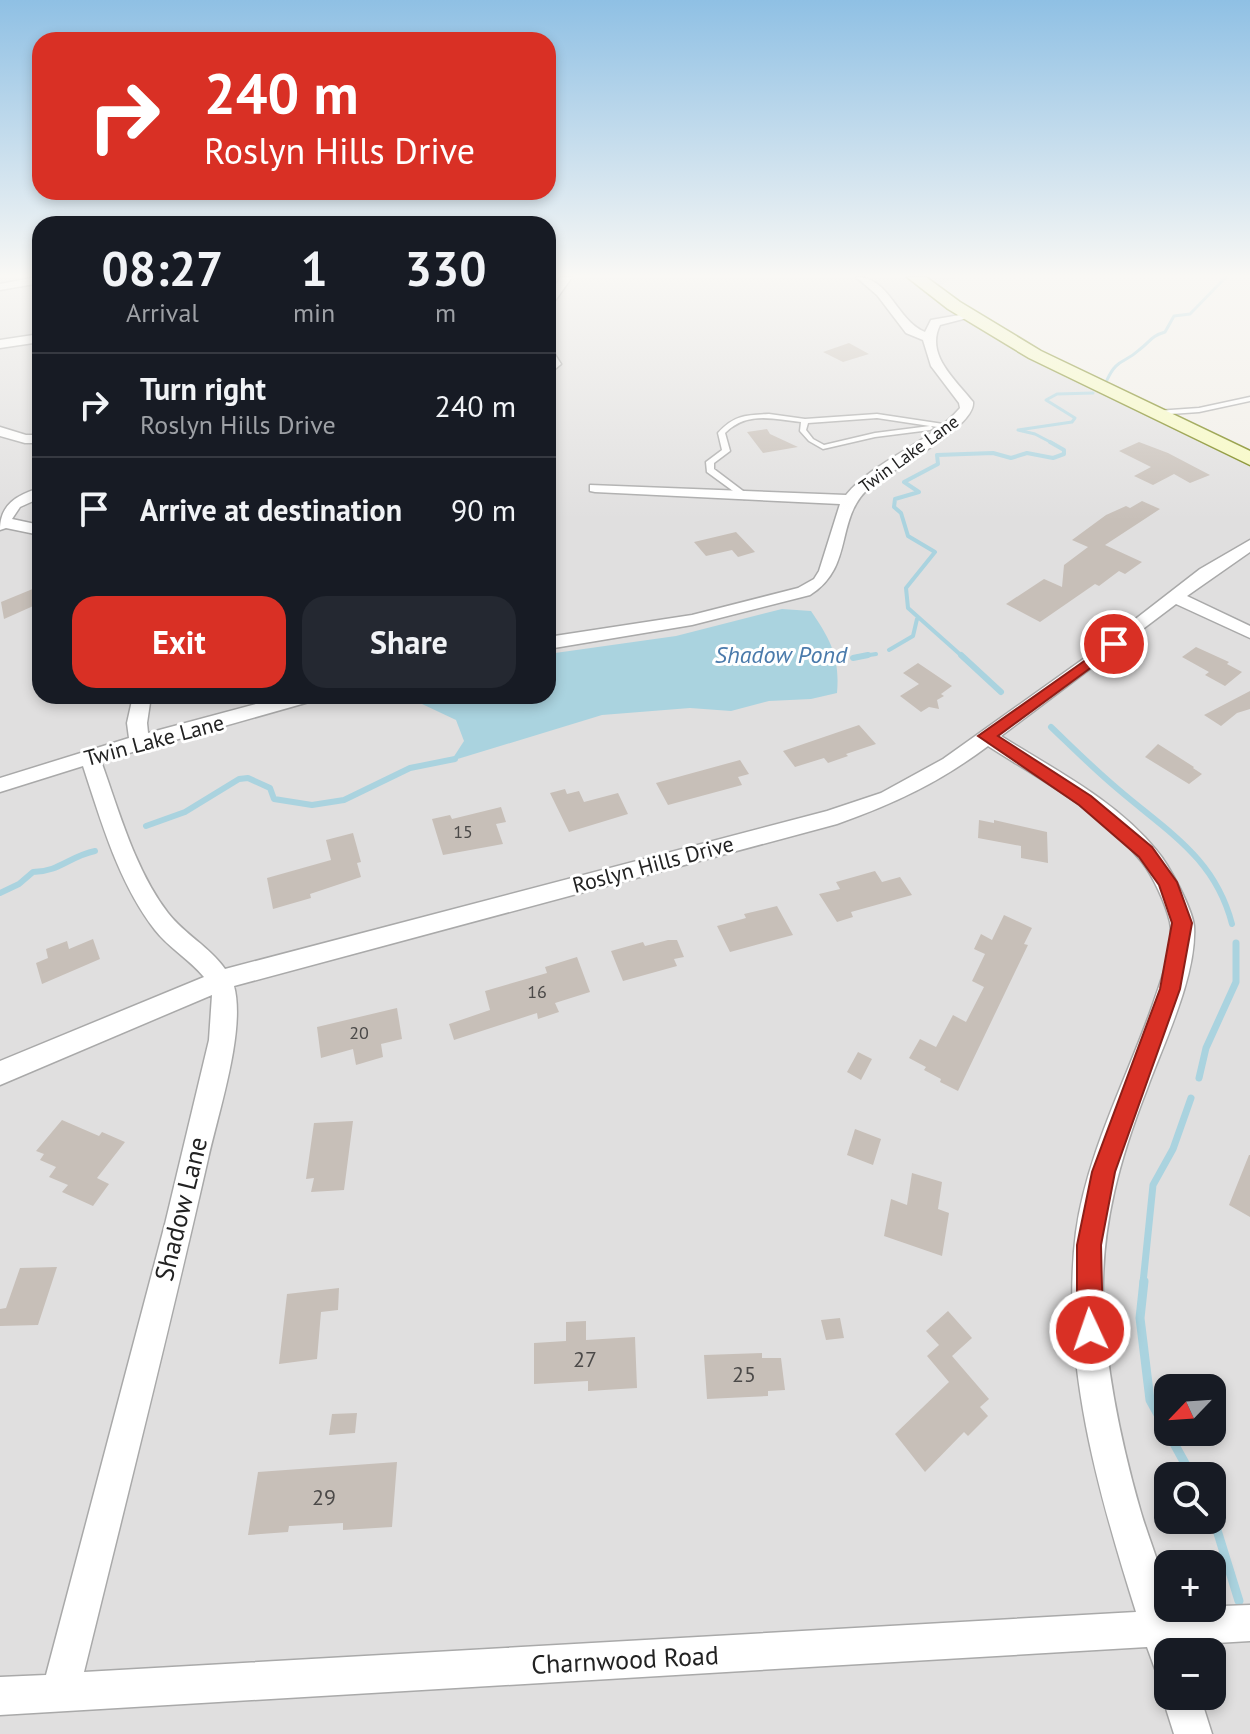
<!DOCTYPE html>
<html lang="en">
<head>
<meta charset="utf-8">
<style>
	:root { --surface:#171b24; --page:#242831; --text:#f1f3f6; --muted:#9ea1a6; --line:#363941; --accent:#d93025 }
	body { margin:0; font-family:"PT Sans",sans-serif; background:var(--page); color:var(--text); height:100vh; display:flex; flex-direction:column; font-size:30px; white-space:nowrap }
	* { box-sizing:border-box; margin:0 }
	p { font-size:26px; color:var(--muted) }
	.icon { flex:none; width:44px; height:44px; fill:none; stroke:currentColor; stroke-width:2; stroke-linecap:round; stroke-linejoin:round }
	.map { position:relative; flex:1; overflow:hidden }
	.details { position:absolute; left:32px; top:216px; width:524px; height:488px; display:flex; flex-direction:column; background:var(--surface); border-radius:24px; box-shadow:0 4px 12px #0003 }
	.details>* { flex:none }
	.banner { position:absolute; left:32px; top:32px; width:524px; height:168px; border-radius:24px; box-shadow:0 4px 12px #0003; background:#d93025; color:#fff; overflow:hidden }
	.needle { width:52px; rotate:245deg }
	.tools { position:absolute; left:1154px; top:1374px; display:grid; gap:16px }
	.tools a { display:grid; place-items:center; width:72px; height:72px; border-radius:16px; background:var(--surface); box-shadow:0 4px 12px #0003; font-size:40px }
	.pin { position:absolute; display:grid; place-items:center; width:68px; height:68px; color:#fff; margin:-34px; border:4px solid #fff; border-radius:50%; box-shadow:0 2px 8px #0007 }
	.me { position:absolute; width:88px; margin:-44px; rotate:357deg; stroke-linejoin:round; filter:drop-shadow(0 0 6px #0008) }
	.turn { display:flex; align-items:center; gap:28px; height:168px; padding:0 40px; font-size:36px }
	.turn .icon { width:104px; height:104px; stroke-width:2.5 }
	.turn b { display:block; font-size:56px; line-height:68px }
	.eta { display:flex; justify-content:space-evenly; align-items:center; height:136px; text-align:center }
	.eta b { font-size:48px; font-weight:800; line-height:56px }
	.cta { display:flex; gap:16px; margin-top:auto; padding:16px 40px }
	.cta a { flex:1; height:92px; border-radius:24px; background:var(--accent); color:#fff; font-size:32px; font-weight:800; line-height:92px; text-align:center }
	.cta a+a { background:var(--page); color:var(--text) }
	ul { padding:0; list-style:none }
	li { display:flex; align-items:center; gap:24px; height:104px; padding:0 40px; border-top:2px solid var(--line) }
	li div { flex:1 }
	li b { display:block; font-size:30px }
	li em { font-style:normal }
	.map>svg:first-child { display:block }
	.residential { fill:#e0dfdf; fill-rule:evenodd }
	.water { fill:#aad3df }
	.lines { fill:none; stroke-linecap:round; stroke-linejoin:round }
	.stream-far4 { stroke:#aad3df; stroke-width:3 }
	.stream-far3 { stroke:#aad3df; stroke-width:4 }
	.stream-far2 { stroke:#aad3df; stroke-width:6 }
	.stream-far1 { stroke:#aad3df; stroke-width:7 }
	.stream { stroke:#aad3df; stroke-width:9 }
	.building { fill:#c7bfb8 }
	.service-casing { stroke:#a9a9a9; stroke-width:3 }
	.minor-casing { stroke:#a9a9a9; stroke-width:3 }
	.secondary-casing { stroke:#707d05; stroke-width:3 }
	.service { fill:#fff; fill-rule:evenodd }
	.minor { fill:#fff; fill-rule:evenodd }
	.secondary { fill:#f7fabf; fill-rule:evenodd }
	.route { fill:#d93025; stroke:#8d1f18; stroke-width:2 }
	.labels { text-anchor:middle; stroke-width:6; stroke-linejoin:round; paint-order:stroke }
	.far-street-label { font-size:18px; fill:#222; stroke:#fff }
	.number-label { font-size:18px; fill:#4b4948 }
	.street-label { font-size:22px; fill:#222; stroke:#fff }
	.near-number-label { font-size:22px; fill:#4b4948 }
	.water-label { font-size:24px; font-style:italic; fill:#4a7aab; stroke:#fff }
	.near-street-label { font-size:26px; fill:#222; stroke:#fff }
</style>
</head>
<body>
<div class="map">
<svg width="1250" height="1734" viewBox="0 0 1250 1734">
	<rect width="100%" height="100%" fill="#f2efe9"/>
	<path class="residential" d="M0,277H40V696H548V277H957L931,289L967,316L1250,459V1734H0ZM1168,1388H1212V1432H1168ZM1168,1476H1212V1520H1168ZM1168,1564H1212V1608H1168ZM1168,1652H1212V1696H1168Z"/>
	<path class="water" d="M782,609L811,611C831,640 840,658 837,693L811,699L769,701L731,711L690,708L602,715L451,761L464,741L456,720L405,696H548V654L676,636Z"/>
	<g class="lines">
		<path class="stream-far4" d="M1107,380C1117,358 1124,364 1139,350C1150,342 1151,336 1165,332L1174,316L1190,314L1226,277
			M1054,444L1035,434L1018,430L1072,422L1075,418L1046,400L1057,394L1093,393"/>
		<path class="stream-far3" d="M889,650L913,636L917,619
			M856,657L876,654
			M963,657L908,608L906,588L935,552L908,536L901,513L894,507L895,499L919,492L904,482L938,464L937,455L993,453L1011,458L1027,453L1053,458L1064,454V450L1050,442"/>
		<path class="stream-far2" d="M961,655L1001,692
			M853,658L868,655
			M1051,727C1073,748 1095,770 1119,790C1168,832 1215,858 1232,924
			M146,826L185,812L239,779L248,778L270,788L274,799L312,805L344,800L410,768L455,759
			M0,893L19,884L33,872C59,872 70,856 95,851"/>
		<path class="stream-far1" d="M1199,1078L1206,1048L1236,982V943
			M1143,1283L1153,1185L1173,1149L1191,1098"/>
		<path class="stream" d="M1144,1281L1140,1318L1150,1400L1192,1476
			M1212,1514L1239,1601"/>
	</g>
	<path class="building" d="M849,343L869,354L843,362L823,352Z
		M767,429L770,434L798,447L763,453L747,432Z
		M1139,442L1168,453L1210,475L1190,483L1174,474L1153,485L1134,476L1151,467L1119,451Z
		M1142,501L1160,509L1105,545L1142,562L1125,574L1119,571L1099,586L1095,584L1040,622L1006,604L1044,579L1062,587L1064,565L1088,547L1072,540L1106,515L1126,506L1130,508Z
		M736,532L755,552L738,557L732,550L706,556L694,542Z
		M40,586V603L4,619L1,602Z
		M1196,647L1229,662L1227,664L1242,672L1225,686L1205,675L1209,672L1182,657Z
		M918,663L952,686L941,694L944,696L937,700L939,709L929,707L921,712L900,696L919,684L903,673Z
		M1250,691V709L1237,713L1221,726L1204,715Z
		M859,725L876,744L846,754L848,756L828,763L824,758L795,767L783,751Z
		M1158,744L1194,767L1193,768L1202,774L1189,784L1145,757Z
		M740,760L749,774L738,777L742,785L668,805L656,783Z
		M565,789L567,794L579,791L584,802L618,793L628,814L569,832L550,793Z
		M501,807L506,822L496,824L503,844L443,855L432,819L450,815L452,819Z
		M979,820L994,823V820L1047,832L1048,863L1021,858V846L978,838Z
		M353,833L361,862L357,863L361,877L310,894L311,898L273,909L267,878L331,860L326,840Z
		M875,871L882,882L900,877L912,895L851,912L853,917L837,922L819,894L840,889L836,882Z
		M777,906L793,935L730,952L717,926L746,918L744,914Z
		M1004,915L1032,928L1024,944L1028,945L958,1091L940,1082L941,1079L924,1070L926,1067L909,1058L920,1039L936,1047L953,1015L966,1022L984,987L972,981L985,954L974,949L981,934L992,940Z
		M93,939L100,959L42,984L36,963L48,958L46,949L67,941L69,949Z
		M668,940H677L684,957L674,959L677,966L623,981L611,951L643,942L645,946Z
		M577,957L590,992L555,1003L559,1012L538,1019L537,1013L454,1040L449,1024L490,1010L485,991L547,973L545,967Z
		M397,1008L402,1039L381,1044L383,1057L356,1065L353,1049L321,1058L317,1027Z
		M858,1052L872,1059L861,1080L847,1072Z
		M62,1120L99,1136L102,1132L125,1142L97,1178L109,1184L93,1206L62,1192L68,1185L49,1177L56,1167L40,1160L44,1154L36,1151Z
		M353,1121L344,1190L311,1192L314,1178L306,1179L314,1123Z
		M855,1129L881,1139L873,1165L847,1155Z
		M1249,1155H1250V1217L1229,1205Z
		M912,1173L942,1182L938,1209L949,1213L942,1256L884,1236L891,1199L907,1205Z
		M57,1267L38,1325L0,1326V1309L6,1308L20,1268Z
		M339,1288L338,1310L321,1312L317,1359L279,1364L287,1294Z
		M948,1311L972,1338L952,1356L989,1399L980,1407L988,1416L968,1436L964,1432L925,1472L895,1434L949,1382L927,1356L939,1345L926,1331Z
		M840,1318L844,1338L826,1340L821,1320Z
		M586,1321V1340L635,1337L637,1388L588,1391V1381L534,1384V1343L566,1341V1322Z
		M762,1353V1358H781L785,1390L768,1391V1396L707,1399L704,1355Z
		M357,1413L355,1433L329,1435L332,1414Z
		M397,1462L392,1527L343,1530V1523L289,1526L288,1532L248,1535L258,1472Z"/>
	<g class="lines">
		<g class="service-casing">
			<path id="service" d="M1250,397V401L1199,412L1156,415L1153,413L1156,411L1199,408Z
				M769,414L805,419L877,414L950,425L953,427L950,429L931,426L933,428L930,430L875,437L823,449L809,441L800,431L801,422C773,419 747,411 725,433L730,451L714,463V469L751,497L744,499L707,472L706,462L722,450L718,433C734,415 746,415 769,414ZM877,418L930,426L875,433L824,445L813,439L806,430L808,423Z"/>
		</g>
		<g class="minor-casing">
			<path id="minor" d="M36,277H40V283L0,290V284Z
				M561,277H572L552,305L548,306V295Z
				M856,277C890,277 896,320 925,332L931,320L971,313V317L940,325C925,355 956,380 973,402C976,427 891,470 871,486C833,518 856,566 810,595L692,625L548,649V637L692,615L798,588L814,579L819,571L840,504L595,492L590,491V485L846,495C877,458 928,445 960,408L959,403L931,366L923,340L906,333L877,295Z
				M40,334V342L0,348V340Z
				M548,349L552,350L561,364L548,375Z
				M0,427L26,435H40V443H25L0,436Z
				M40,488V498L20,507L12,519L40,525V535L6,528L0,530C0,504 17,495 40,488Z
				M1250,540V552L1187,596L1250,626V638L1176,604L1001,736C1055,770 1117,801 1157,851C1169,865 1192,908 1194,926C1197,976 1164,1042 1147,1089C1120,1158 1101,1225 1103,1301C1106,1371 1121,1442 1140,1509C1147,1535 1168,1583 1168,1608L1250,1605V1641L1183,1645L1185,1652H1168V1674L1155,1669L1147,1647L0,1715V1677L46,1675L165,1224L209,1040L212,995L0,1085V1061L204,977C189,959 169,948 155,930C119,884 101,821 83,766L0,792V778L129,738L127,723L133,696H151L147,723L148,733L286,696H318L316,700L101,761C119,811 135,870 168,913C184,934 210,947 225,969L827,811L881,793L943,759L1089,655L1200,569ZM988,746C1041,780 1102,812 1142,862C1153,876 1166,904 1170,922C1175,947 1161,980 1153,1004C1127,1079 1087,1152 1076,1232C1060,1359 1098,1492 1136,1612L84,1672C126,1501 169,1331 208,1159C218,1113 246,1030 234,986L837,824C894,804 940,782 988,746Z
				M1168,1683V1696H1200L1212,1734H1174L1162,1696Z"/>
		</g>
		<g class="secondary-casing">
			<path id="secondary" d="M907,277H926L960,302L1041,351L1250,451V465L1029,358L948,309Z"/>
		</g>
		<use href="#service" class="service"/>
		<use href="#minor" class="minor"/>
		<use href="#secondary" class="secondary"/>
	</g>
	<linearGradient id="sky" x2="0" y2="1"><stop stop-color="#8fc0e4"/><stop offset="0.53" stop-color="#f9f8f5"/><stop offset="1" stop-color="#f9f8f5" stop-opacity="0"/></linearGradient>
	<rect width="1250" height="520" fill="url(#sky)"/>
	<path class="route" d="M1114,640L1119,641V647L998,736L1091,796L1152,847L1177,882L1192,923L1180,989L1115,1172L1101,1245L1103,1330L1099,1339L1090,1343L1081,1339L1077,1330V1245L1092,1172L1160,989L1172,923L1159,885L1139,857L1079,805L978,736Z"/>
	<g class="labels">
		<g class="far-street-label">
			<text transform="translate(909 454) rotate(-36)" y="6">Twin Lake Lane</text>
		</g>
		<g class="number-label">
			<text x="463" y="838">15</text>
			<text x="537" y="998">16</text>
			<text x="359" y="1039">20</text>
		</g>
		<g class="street-label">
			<text transform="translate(154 740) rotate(-15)" y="8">Twin Lake Lane</text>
			<text transform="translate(653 864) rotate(-15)" y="8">Roslyn Hills Drive</text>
		</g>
		<g class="near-number-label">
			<text x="585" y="1367">27</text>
			<text x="744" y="1382">25</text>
			<text x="324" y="1505">29</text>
		</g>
		<g class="water-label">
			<text x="781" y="663">Shadow Pond</text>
		</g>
		<g class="near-street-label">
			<text transform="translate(181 1209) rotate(-76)" y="9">Shadow Lane</text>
			<text transform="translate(625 1660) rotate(-3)" y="9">Charnwood Road</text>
		</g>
	</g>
</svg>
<div class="tools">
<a><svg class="needle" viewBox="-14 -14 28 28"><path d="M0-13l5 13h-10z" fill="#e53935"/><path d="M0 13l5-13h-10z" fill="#9ea1a6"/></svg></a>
<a><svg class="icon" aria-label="search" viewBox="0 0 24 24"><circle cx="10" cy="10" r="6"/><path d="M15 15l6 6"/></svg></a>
<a>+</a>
<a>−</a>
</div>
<div class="pin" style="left:1114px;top:644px;background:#d93025"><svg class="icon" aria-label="arrive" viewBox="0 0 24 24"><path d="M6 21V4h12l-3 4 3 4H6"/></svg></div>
<svg class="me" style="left:1090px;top:1330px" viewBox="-20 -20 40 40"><circle r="17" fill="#d93025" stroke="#fff" stroke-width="3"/><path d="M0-11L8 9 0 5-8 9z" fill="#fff"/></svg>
<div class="banner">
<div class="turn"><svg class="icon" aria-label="right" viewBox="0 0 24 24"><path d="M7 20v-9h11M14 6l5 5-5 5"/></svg><div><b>240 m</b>Roslyn Hills Drive</div></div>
</div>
<section class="details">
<div class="eta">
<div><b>08:27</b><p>Arrival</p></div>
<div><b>1</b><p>min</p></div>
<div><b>330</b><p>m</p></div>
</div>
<ul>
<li><svg class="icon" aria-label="right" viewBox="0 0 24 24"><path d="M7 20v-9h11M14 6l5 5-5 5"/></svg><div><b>Turn right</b><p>Roslyn Hills Drive</p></div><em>240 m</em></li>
<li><svg class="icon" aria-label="arrive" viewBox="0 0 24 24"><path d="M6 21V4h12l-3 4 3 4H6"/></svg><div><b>Arrive at destination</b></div><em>90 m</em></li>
</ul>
<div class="cta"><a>Exit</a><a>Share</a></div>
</section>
</div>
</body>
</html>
